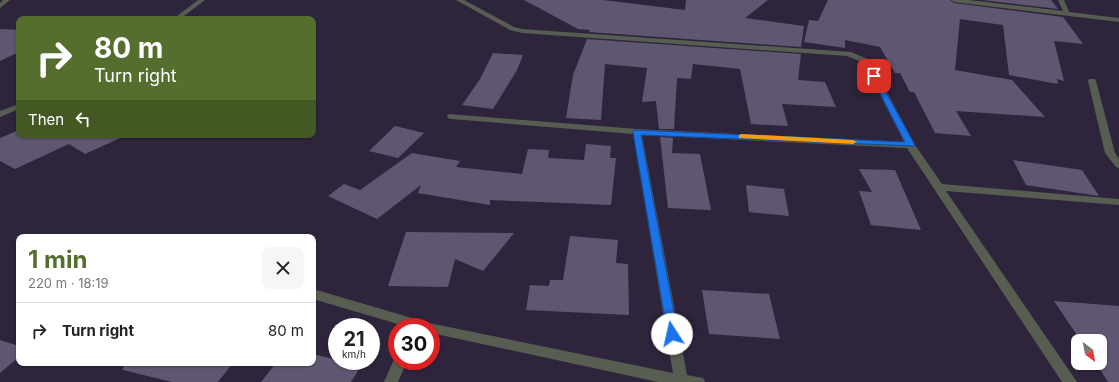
<!DOCTYPE html>
<html lang="en">
<head>
<meta charset="utf-8">
<style>
	:root { --surface:#fff; --page:#f6f6f6; --text:#222; --muted:#767676; --line:#e0e0e0; --accent:#556e2e }
	body { margin:0; font-family:Inter,sans-serif; background:var(--page); color:var(--text); height:100vh; display:flex; flex-direction:column; font-size:15px; white-space:nowrap }
	* { box-sizing:border-box; margin:0 }
	p { font-size:13px; color:var(--muted) }
	.icon { flex:none; width:22px; height:22px; fill:none; stroke:currentColor; stroke-width:2; stroke-linecap:round; stroke-linejoin:round }
	.map { position:relative; flex:1; overflow:hidden }
	.details { position:absolute; left:16px; top:234px; width:300px; height:132px; display:flex; flex-direction:column; background:var(--surface); border-radius:8px; box-shadow:0 1px 3px #0004 }
	.details>* { flex:none }
	.banner { position:absolute; left:16px; top:16px; width:300px; height:122px; border-radius:8px; box-shadow:0 1px 3px #0004; background:#556e2e; color:#fff; overflow:hidden }
	.needle { width:26px; rotate:148deg }
	.fabs { position:absolute; left:1071px; top:334px; display:grid; gap:8px }
	.fabs a { display:grid; place-items:center; width:36px; height:36px; border-radius:8px; background:var(--surface); box-shadow:0 1px 3px #0004; font-size:20px }
	.speed { position:absolute; left:328px; top:318px; display:flex; gap:8px; font-size:20px; font-weight:700; text-align:center }
	.speed>* { display:grid; place-content:center; width:52px; height:52px; border-radius:50%; background:var(--surface); box-shadow:0 1px 3px #0004; line-height:1 }
	.speed small { font-size:10px; font-weight:400 }
	.speed .limit { border:6px solid #d22; background:#fff; color:#111 }
	.pin { position:absolute; display:grid; place-items:center; width:34px; height:34px; color:#fff; margin:-17px; border-radius:8px; box-shadow:0 2px 6px #0006 }
	.me { position:absolute; width:44px; margin:-22px; rotate:350deg; stroke-linejoin:round; filter:drop-shadow(0 0 3px #0008) }
	.turn { display:flex; align-items:center; gap:14px; height:84px; padding:0 12px; font-size:18px }
	.turn .icon { width:52px; height:52px; stroke-width:2.5 }
	.turn b { display:block; font-size:28px; line-height:34px }
	.then { display:flex; align-items:center; height:38px; padding:0 12px; background:#0003; gap:8px; font-size:15px }
	.round { display:grid; place-items:center; flex:none; width:42px; height:42px; border-radius:8px; background:var(--page) }
	.summary { display:flex; align-items:center; justify-content:space-between; height:68px; padding:0 12px }
	h1 { font-size:24px; font-weight:700; line-height:30px; color:var(--accent) }
	ul { padding:0; list-style:none }
	li { display:flex; align-items:center; gap:12px; height:56px; padding:0 12px; border-top:1px solid var(--line) }
	li div { flex:1 }
	li b { display:block; font-size:15px }
	li em { font-style:normal }
	.map>svg:first-child { display:block }
	.building { fill:#5f5671 }
	.lines { fill:none; stroke-linecap:round; stroke-linejoin:round }
	.street { fill:#575d51; fill-rule:evenodd }
	.route { fill:#1a73e8; stroke:#114b97 }
	.slow { fill:#f59e0b }
</style>
</head>
<body>
<div class="map">
<svg width="1119" height="382" viewBox="0 0 1119 382">
	<rect width="100%" height="100%" fill="#2e253d"/>
	<path class="building" d="M524,0H603L685,10L686,0H768L745,18L804,26L801,47L589,32L590,30L578,29Z
		M828,0H950L954,3L1063,17L1083,44L1054,41L1064,81L1057,79L1058,84L1009,75L1003,25L960,19L955,70L1012,80L1045,117L956,111L971,136L935,133L914,92H910L900,73H895L880,47L845,40V48L804,42L809,20L818,21Z
		M982,0H1051L1058,9Z
		M0,29L19,30V52L0,61Z
		M587,39L801,54L798,80L825,82L836,107L782,104L788,126L751,124L740,69L693,64L691,79L677,78L674,129H659L656,101L642,102L647,68L605,64L601,120L566,118L573,75Z
		M493,53L523,55L517,70L493,109L462,105L480,79Z
		M395,126L424,133L398,158L369,151Z
		M19,130V135H127L85,154L69,144L15,169L0,161V138Z
		M660,137L673,138L672,153L700,154L711,210L668,208Z
		M586,144L611,146L610,158H616L611,205L490,200V205L418,193L421,185L377,219L328,196L344,184L360,190L412,153L460,161L456,167L522,174L528,149L549,150L548,158L584,160Z
		M1013,160L1082,170L1099,196L1026,185Z
		M859,169L895,170L921,230L871,225L859,191L872,192Z
		M746,185L784,189L789,216L749,212Z
		M406,232L514,233L483,271L455,259L448,287L388,286Z
		M570,236L618,240L616,263L628,264L629,315L526,310L530,285L549,286L550,280H563Z
		M702,290L769,294L780,339L709,334Z
		M1054,301L1119,306V382H1108L1096,363H1100V341H1081Z
		M0,340L19,346V357L0,373Z
		M313,354L361,366L351,382H261L276,363H313Z
		M124,363H233L218,382H172L123,370Z"/>
	<g class="lines">
		<path class="street" d="M3,0H10L0,8V3Z
			M198,0H205L180,19H173Z
			M456,0H464L514,27L522,29L851,52L870,60L915,145L942,184L1119,199V205L946,191L1077,382H1062L907,148L642,135L687,375L703,378L705,382H658L431,333V327H408L313,299V289L429,323L673,373L633,134L451,119L448,118L447,116L448,114L637,129L904,142L864,63L847,56L522,33L510,30Z
			M951,0H969L1063,11L1058,0H1064L1069,12L1119,18V22L954,2Z
			M1089,79H1095L1096,81L1115,153L1119,159V168L1116,167L1105,153L1088,81Z
			M19,104V109L0,117V111Z
			M397,356V361H407L398,382H384L395,357Z"/>
	</g>
	<path class="route" d="M872,74L877,76L915,145L913,146L641,135L678,334L677,337L672,339L668,337L633,132L634,130L905,142L871,76Z"/>
	<path class="slow" d="M742,134L853,140L857,142L853,144L739,138V135Z"/>
</svg>
<div class="fabs">
<a><svg class="needle" viewBox="-14 -14 28 28"><path d="M0-13l5 13h-10z" fill="#e53935"/><path d="M0 13l5-13h-10z" fill="#767676"/></svg></a>
</div>
<div class="speed"><div>21<small>km/h</small></div><div class="limit">30</div></div>
<div class="pin" style="left:874px;top:76px;background:#d93025"><svg class="icon" aria-label="arrive" viewBox="0 0 24 24"><path d="M6 21V4h12l-3 4 3 4H6"/></svg></div>
<svg class="me" style="left:672px;top:334px" viewBox="-20 -20 40 40"><circle r="19" fill="#fff"/><path d="M0-13L10 11 0 6-10 11z" fill="#1a73e8"/></svg>
<div class="banner">
<div class="turn"><svg class="icon" aria-label="right" viewBox="0 0 24 24"><path d="M7 20v-9h11M14 6l5 5-5 5"/></svg><div><b>80 m</b>Turn right</div></div>
<div class="then">Then<svg class="icon" aria-label="left" viewBox="0 0 24 24"><path d="M17 20v-9H6M10 6l-5 5 5 5"/></svg></div>
</div>
<section class="details">
<div class="summary"><div><h1>1 min</h1><p>220 m · 18:19</p></div><a class="round"><svg class="icon" aria-label="close" viewBox="0 0 24 24"><path d="M6 6l12 12M18 6L6 18"/></svg></a></div>
<ul>
<li><svg class="icon" aria-label="right" viewBox="0 0 24 24"><path d="M7 20v-9h11M14 6l5 5-5 5"/></svg><div><b>Turn right</b></div><em>80 m</em></li>
</ul>
</section>
</div>
</body>
</html>
